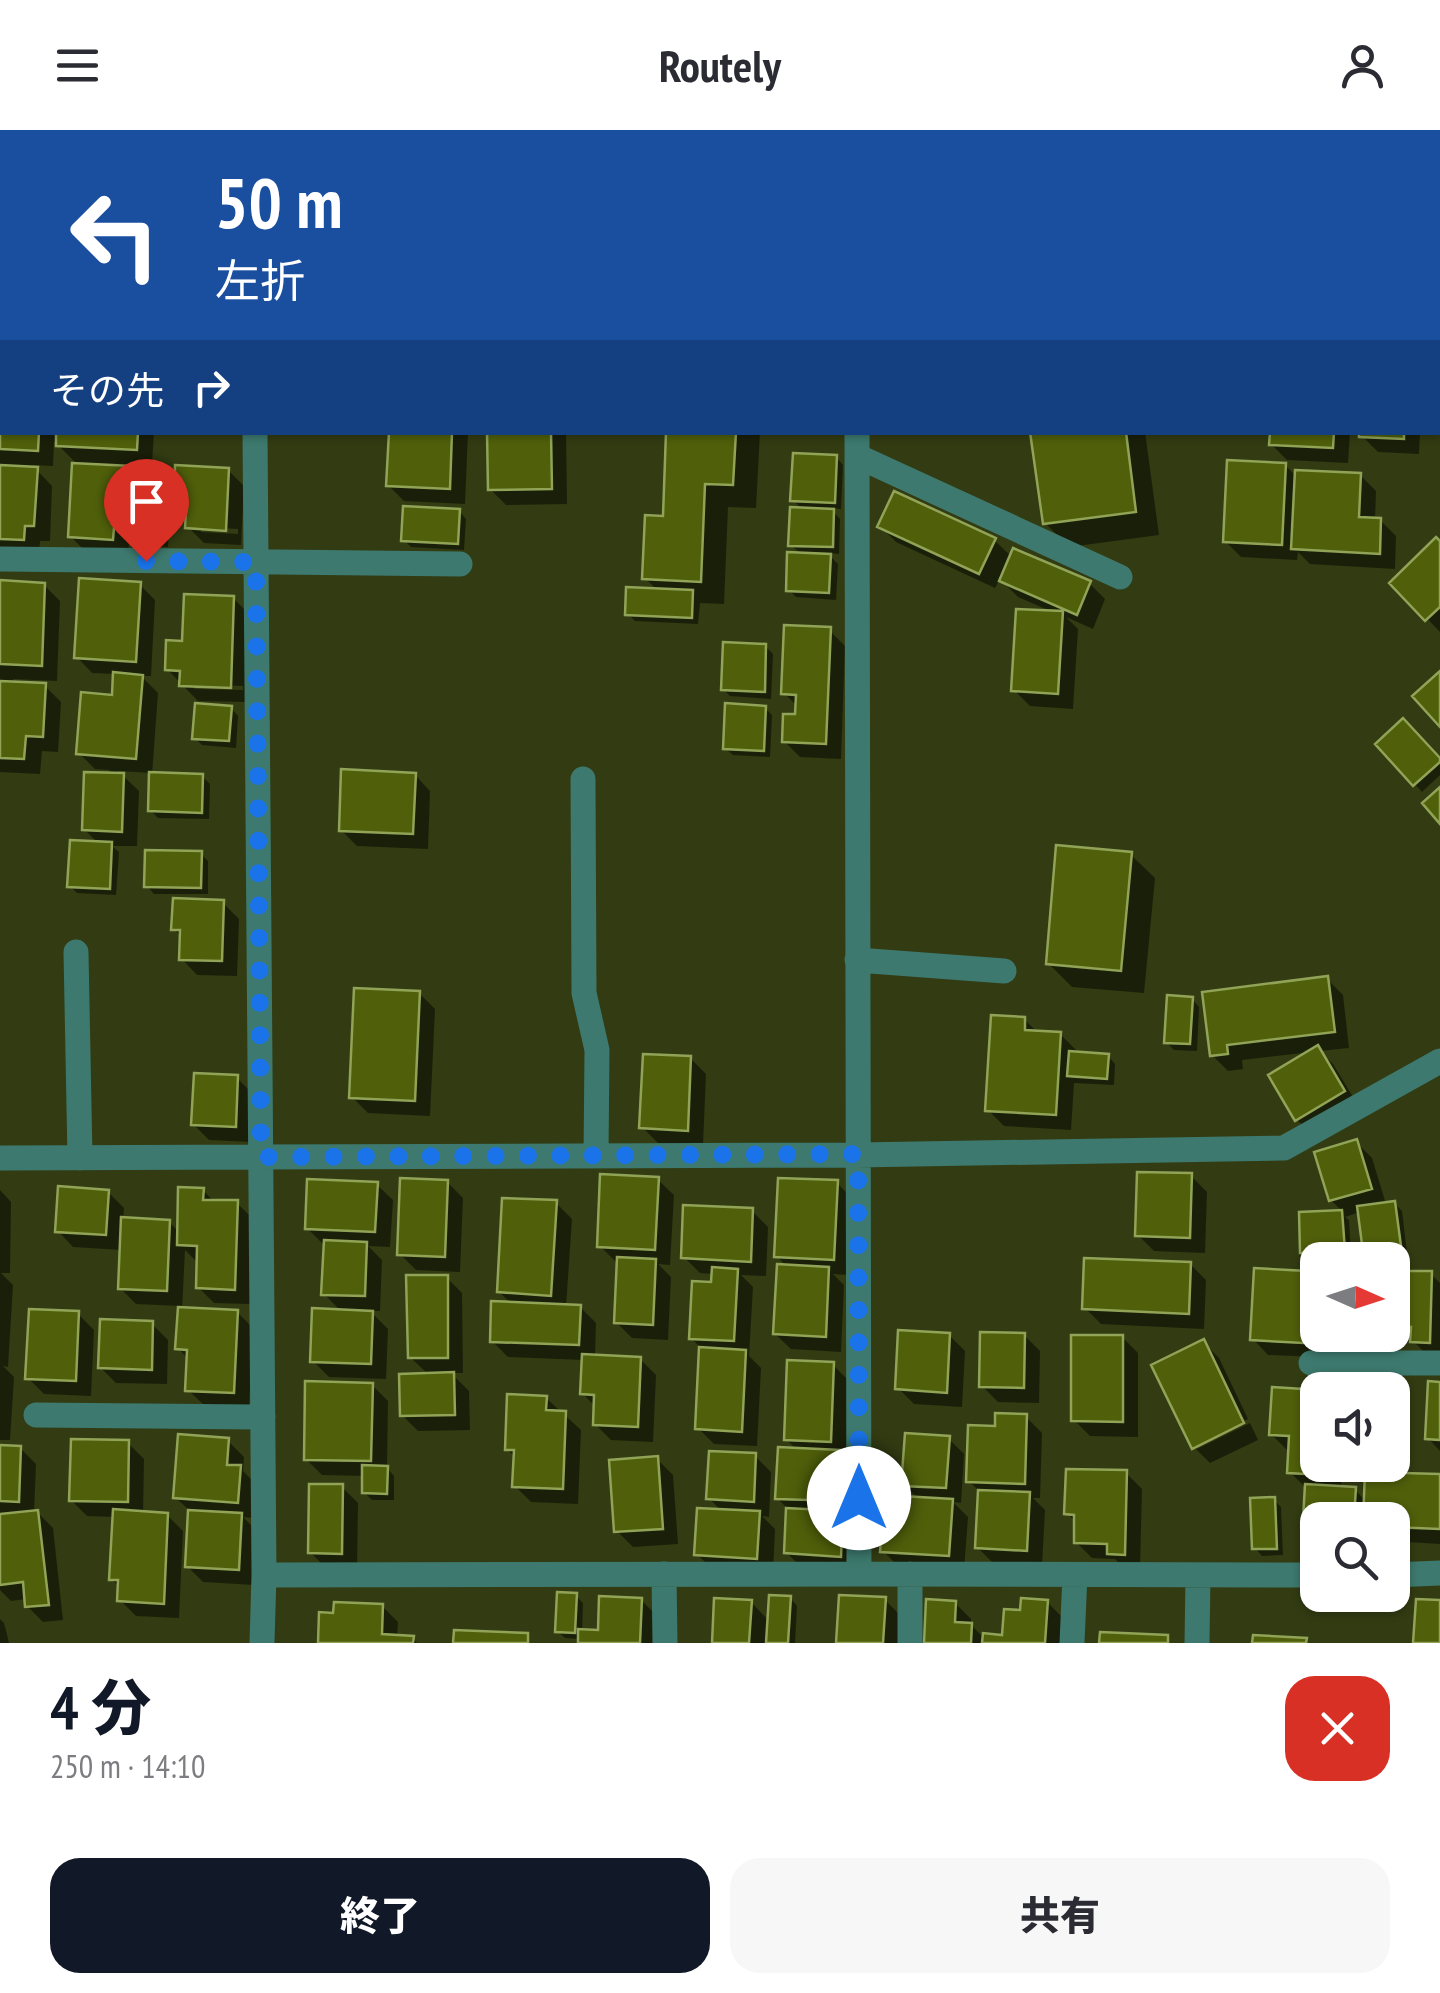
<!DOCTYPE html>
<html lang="ja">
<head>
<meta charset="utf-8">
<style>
	:root { --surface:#fff; --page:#f7f7f7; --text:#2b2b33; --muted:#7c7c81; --accent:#111827 }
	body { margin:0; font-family:"PT Sans Narrow","Noto Sans JP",sans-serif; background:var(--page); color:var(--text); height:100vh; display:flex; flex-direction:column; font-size:38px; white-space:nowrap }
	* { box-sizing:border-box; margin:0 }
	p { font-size:32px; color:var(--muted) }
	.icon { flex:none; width:55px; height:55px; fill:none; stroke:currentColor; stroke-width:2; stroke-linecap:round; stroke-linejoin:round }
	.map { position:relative; height:1513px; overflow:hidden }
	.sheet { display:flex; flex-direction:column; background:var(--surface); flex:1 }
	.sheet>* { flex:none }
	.top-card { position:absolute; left:0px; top:0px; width:1440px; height:305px; box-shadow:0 2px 8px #0004; background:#1a4fa0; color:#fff; overflow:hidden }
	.needle { width:65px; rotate:93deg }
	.fabs { position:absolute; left:1300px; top:1112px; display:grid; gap:20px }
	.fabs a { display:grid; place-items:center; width:110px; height:110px; border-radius:20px; background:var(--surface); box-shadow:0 2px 8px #0004; font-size:50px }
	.pin { position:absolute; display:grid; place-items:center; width:85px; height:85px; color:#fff; margin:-102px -42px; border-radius:50% 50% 50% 0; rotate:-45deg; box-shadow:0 0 10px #0007 }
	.pin .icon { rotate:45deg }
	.me { position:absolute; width:110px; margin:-55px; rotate:0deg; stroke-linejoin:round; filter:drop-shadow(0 0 8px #0008) }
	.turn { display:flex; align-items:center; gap:35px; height:210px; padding:0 50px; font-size:45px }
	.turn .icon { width:130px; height:130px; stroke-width:2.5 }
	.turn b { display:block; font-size:70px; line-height:85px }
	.then { display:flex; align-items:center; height:95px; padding:0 50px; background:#0003; gap:20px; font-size:38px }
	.round { display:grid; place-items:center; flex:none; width:105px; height:105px; border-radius:30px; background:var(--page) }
	.headline { display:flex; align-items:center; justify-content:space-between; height:170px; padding:0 50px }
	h1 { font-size:60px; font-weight:800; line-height:75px; color:var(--accent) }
	.primary-button { display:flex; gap:20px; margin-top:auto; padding:20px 50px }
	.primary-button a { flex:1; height:115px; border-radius:30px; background:var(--accent); color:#fff; font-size:40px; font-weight:800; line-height:115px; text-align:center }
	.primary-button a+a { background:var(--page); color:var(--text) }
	header { display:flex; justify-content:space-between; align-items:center; height:130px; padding:0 50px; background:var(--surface); font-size:45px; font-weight:800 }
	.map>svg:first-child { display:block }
	.shadow { fill:#0007; fill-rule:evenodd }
	.building { fill:#4f5f0a; stroke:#90a357; stroke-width:2.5 }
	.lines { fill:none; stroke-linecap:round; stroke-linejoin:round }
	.minor { stroke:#3d796e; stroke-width:25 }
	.route { stroke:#1a73e8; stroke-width:18; stroke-dasharray:0 32.4 }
</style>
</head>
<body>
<header><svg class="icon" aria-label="menu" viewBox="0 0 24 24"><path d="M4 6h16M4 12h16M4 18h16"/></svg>Routely<svg class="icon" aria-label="person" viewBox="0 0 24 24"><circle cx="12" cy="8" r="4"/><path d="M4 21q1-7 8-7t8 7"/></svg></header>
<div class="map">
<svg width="1440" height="1513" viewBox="0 0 1440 1513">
	<rect width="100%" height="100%" fill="#323b12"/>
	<path class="shadow" d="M35,0H119L120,2H36Z
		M216,0H275V2H216Z
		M315,0H380V2H317Z
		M807,0H911V2H807Z
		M1118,0H1201V2H1118Z
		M1438,24L1440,25V97L1438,96Z
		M0,161H2V212H0Z
		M0,250H2V302H154L152,335L125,334L146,355L143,401H130L128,424L86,422L70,406L75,332L54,311L53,336L32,335L52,356L50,411H40L39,425L0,423ZM128,350H133L129,399H124Z
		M391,302H468L465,374L404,371L388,355Z
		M490,302H566L567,374L506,375L490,359Z
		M668,302H760L756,378L728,377L724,474L700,473L698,494L635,491L628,484L658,461L645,448L665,388Z
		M1033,302H1145L1159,405L1069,417L1045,393Z
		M1272,302H1350L1348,333L1287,330L1271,314Z
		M1362,302H1420L1419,324L1378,322L1362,306Z
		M836,327L843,335L841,379L830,378L840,389L839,424L827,423L838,434L836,470L796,467L789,460L802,425L791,415L803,380L793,370Z
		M1285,335L1297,347L1360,345L1376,361L1375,390H1380L1396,406L1395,439L1310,434L1298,422L1297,430L1241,427L1225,411Z
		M228,340L244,356L241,415L204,413L188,397V390L176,378ZM201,397L238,399V404L201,402Z
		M162,374L170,381L168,417L156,416L148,408Z
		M459,381L466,389L464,420L411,417L404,410Z
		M880,396L994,410L1012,427L1089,453L1105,469L1093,499L1066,487L1078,499L1073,579L1030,576L1014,560L1055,483L1018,467L1000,449L995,458L896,412Z
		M1440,414V502L1393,453Z
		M0,453L44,455L60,471L57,551L13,549V554L45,556L61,572L58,622L42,621L40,644L0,642Z
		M139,454L155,470L151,546H141L158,563L152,645L202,646L210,654L209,689L158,688L150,680L152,643L118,641L139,661L137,716H112L119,722L116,765L77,763L70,756L99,714L84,699L110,640L95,639L79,623L114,567L115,544L92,543L77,527Z
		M233,468L249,484L246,572L198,571L167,539L185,513ZM190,554L243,556V560L195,559Z
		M829,500L845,516L841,629L800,627L784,611L798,587V577L784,563Z
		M765,516L773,524L771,569L730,566L723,559Z
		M231,578L238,586L236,618L202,615L195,608Z
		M765,578L772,585L770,627L733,625L725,618Z
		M1379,614L1440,631V645L1422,662Z
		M415,645L430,661L428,719L357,716L341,700Z
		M201,724L208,731V764H154L147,756Z
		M1131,725L1155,748L1144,863L1072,857L1048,833Z
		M223,773L239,789L237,846L197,845L182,829L183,808L174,799Z
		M1327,849L1343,865L1349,918L1320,921L1333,934L1359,977L1313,1005L1297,990L1271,946L1311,922L1242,930L1243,939L1228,941L1212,925L1205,864Z
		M419,863L435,879L430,986L368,983L352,967Z
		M1192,869L1199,877L1197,921L1174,920L1166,912Z
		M1024,889L1038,903L1060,904L1076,920V924L1108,926L1115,934L1114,955L1074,953L1071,1000L1004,996L988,980Z
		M690,928L706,944L703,1015L658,1013L642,997Z
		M237,948L253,964L252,1012L209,1010L193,994Z
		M1356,1012L1372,1028L1386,1074L1394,1073L1402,1081L1407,1123L1373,1128L1365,1121L1360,1082L1345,1087L1349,1090L1351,1127L1310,1129L1303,1122L1301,1085L1344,1083L1331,1070Z
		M1191,1046L1207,1062L1205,1123L1154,1121L1138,1105Z
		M658,1050L674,1065L670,1135L658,1134L671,1147L668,1210L632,1208L616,1192L619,1133L616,1132L600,1116Z
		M447,1052L463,1068L460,1142L416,1140L400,1124Z
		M837,1053L853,1069L849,1145L833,1144L844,1155L841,1222L791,1219L775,1204L787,1137L777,1126Z
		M377,1055L393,1070L390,1117L368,1116L382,1130L380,1181H370L388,1199L386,1249L329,1247L313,1231L342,1182L324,1164L326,1114H323L307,1098Z
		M0,1060L11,1072L10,1143H1L13,1155L8,1237L3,1236L14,1247L10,1310H0Z
		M203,1060L215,1073H237L253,1089L250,1174L214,1173L198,1157L199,1130H195L185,1120L182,1180L237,1182L253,1198L249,1278L204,1275L188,1260L189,1230L178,1218L180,1176L136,1174L120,1158L122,1120L73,1117L58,1101L108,1062L124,1078L123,1090L169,1092L179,1102Z
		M556,1073L572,1089L566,1177H580L596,1193L595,1227L640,1229L656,1245L653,1312L611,1310L595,1294L596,1277L582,1263L584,1230L508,1227L492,1211L512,1174L499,1162Z
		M752,1081L768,1097L766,1146L741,1145L753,1157L749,1226L761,1238L757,1316L714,1314L698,1298L702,1219L691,1208L713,1155L714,1144L700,1143L684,1127Z
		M1190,1134L1206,1150L1204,1199L1101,1194L1085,1178Z
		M1306,1143L1318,1155V1227L1268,1225L1253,1209Z
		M1431,1144L1440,1153V1227H1429L1393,1191L1392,1196V1156L1397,1161Z
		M446,1147L462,1163L463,1243H451L469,1261L470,1300L418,1301L402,1285L429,1245L410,1227Z
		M78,1184L94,1200L91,1266L44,1264L28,1248Z
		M152,1194L168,1210L167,1254L116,1253L100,1237Z
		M949,1205L965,1221L962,1277L914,1274L898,1258Z
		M1024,1205L1040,1221L1039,1273L998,1272L982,1256Z
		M1348,1205H1392L1391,1226L1364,1225L1348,1209Z
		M1122,1207L1138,1223V1307L1090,1306L1074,1290Z
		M1203,1212L1219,1228L1248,1289L1197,1314V1319L1250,1293L1258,1310L1210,1333L1194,1317Z
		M833,1235L849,1251L846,1329L855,1338L853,1370L825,1369L824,1383L842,1384L858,1400L856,1441L802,1438L786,1422L788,1379L777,1368L797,1320L786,1309Z
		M372,1255L388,1271L387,1338L394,1346V1370H372L364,1362L365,1346L322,1345L306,1329Z
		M1440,1255V1321L1428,1308Z
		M1274,1260L1318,1335H1342L1341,1359L1355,1360L1367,1372L1366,1345L1356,1335H1392V1268L1395,1270L1394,1286L1408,1300L1405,1346L1440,1347V1414L1392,1411V1390H1318V1419L1305,1407L1306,1358L1290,1342L1291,1320H1287L1271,1304Z
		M546,1268L581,1300L578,1374L531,1372L515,1356L516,1328L507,1319Z
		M1026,1287L1042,1303L1040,1368H1033L1045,1380L1042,1436L993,1433L977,1417L980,1362L969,1351L998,1298Z
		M948,1308L964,1324L961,1373L953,1372L968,1387L964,1441L899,1437L883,1421L919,1369L904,1355Z
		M228,1311L244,1327L243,1341L256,1354L253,1388L243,1387L257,1401L254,1455L203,1452L187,1436L190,1381L175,1367Z
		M128,1313L144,1329L143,1384L167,1385L183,1401L179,1488L136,1486L120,1470L121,1458L111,1449L115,1387L87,1386L71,1370Z
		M0,1318H20L36,1334L34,1383L37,1382L53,1398L63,1490L43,1492L27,1476V1469L11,1471L0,1460Z
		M755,1326L771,1342L769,1387L762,1386L775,1399L773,1444L713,1440L697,1424L722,1382L709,1368Z
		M657,1329L673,1345L678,1414L633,1417L617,1401Z
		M1126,1343L1142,1359L1140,1439H1125L1115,1429L1092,1428L1076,1412L1077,1393L1067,1383Z
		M342,1357L358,1373L357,1439L326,1438L310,1422Z
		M1274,1370L1281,1377L1283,1425L1262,1426L1255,1418Z
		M576,1466L583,1473L582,1502L600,1503L641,1470L657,1486L656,1513H581V1509L565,1508L557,1501Z
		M790,1468L797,1476L795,1513H714L751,1472L770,1492Z
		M885,1470L901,1486L899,1513H839Z
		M1047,1472L1063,1488L1061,1513H926L955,1473L971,1489V1495L982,1506L1004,1508L1022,1483Z
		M382,1476L398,1492L397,1508H413L417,1513H321Z
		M0,1489L4,1493L9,1513H0Z"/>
	<path class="building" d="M33,0H108V2H33Z
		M213,0H259V2H213Z
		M451,0H506V2H451Z
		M804,0H896V2H804Z
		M1116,0H1186L1185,2H1116Z
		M1438,21L1440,22V90L1438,89Z
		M0,159H2V198H0Z
		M0,248H2V302H39L38,321L0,319Z
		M56,302H138L137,320L56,316Z
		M389,302H452L450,359L386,356Z
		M487,302H551L552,359L488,360Z
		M666,302H736L733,355L705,354L701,452L642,449L645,385L663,386Z
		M1030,302H1126L1136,382L1043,394Z
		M1270,302H1334L1333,318L1269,315Z
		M1359,302H1404V309L1359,307Z
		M793,323L837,325L835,373L790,371Z
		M1227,330L1286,333L1282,415L1223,412Z
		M72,333L131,336L128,386H115L113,410L68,407Z
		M0,335L38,337L34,396H25L24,410L0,409Z
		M175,335L229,338L226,401L185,398L186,380L174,379Z
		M1295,340L1361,343L1359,387L1381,388L1380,424L1291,419Z
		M894,361L996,408L979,444L877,397Z
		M147,371L163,372L162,410H146Z
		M403,376L460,379L458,414L401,411Z
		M790,377L834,379L833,417L788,416Z
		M1436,407L1440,411V477L1425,491L1389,453Z
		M1013,418L1091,451L1077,485L999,451Z
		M787,422L831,424L829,463L786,461Z
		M79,448L141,452L136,532L74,528Z
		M0,450L45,453L42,536L0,534Z
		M626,457L693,460L692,488L625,485Z
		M184,464L234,466L231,558L179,556L180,541L165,540L166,510L182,511Z
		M1016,479L1063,481L1058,564L1011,561Z
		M784,495L831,497L826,614L782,612L783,584H795L796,565L781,564Z
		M723,512L766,514L765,562L721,560Z
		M1440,541V597L1412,566Z
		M113,542L143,545L136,629L76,624L81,562L112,565Z
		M0,551L46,553L43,607L26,606L24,629L0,628Z
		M195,573L232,576L229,611L192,609Z
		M725,573L766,576L764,621L723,619Z
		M1403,588L1440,628V632L1413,656L1375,614Z
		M341,639L416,643L413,704L339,701Z
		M84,642L124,643L122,702L82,700Z
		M149,642L203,644L202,683L148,681Z
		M1440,657V694L1422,673Z
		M70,710L112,712L110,759L67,757Z
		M1056,715L1132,722L1121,841L1046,834Z
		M145,720L202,721L201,758L144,757Z
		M173,768L224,770L222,831L179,830L180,800H171Z
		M1328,846L1335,902L1227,915L1228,924L1210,926L1202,862Z
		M354,858L420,861L415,971L349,968Z
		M1167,865L1193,867L1190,914L1164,913Z
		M991,885L1025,887V900L1061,902L1056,985L985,981Z
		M1318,915L1345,961L1295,991L1268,945Z
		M1069,921L1109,924L1107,949L1067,946Z
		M643,924L691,926L688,1001L639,998Z
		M194,943L238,945L236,997L191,995Z
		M1357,1009L1372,1059L1329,1071L1314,1022Z
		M1137,1042L1192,1043L1190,1108L1135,1106Z
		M600,1044L659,1047L655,1120L597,1117Z
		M400,1048L448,1050L445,1127L397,1125Z
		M778,1048L838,1050L834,1130L774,1127Z
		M307,1049L378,1052L375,1102L305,1099Z
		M58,1056L109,1060L106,1105L55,1102Z
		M178,1057L204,1058L203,1070H238L235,1160L196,1158L197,1116L177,1115Z
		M502,1068L557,1070L551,1166L497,1162Z
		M1395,1071L1401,1116L1363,1122L1357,1076Z
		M683,1075L753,1078L751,1132L681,1128Z
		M1342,1080L1345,1121L1300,1123L1299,1082Z
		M121,1087L170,1090L167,1161L118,1159Z
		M324,1110L367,1112L365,1166L321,1165Z
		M617,1127L656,1129L653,1195L614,1193Z
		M1084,1128L1191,1132L1189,1184L1082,1179Z
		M777,1134L829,1137L826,1207L773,1204Z
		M712,1137L738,1139L734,1211L689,1209L692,1151L711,1152Z
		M1254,1138L1307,1141L1303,1213L1250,1210Z
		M1396,1141H1432L1430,1213L1410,1212L1411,1197L1394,1196Z
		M406,1145H448V1228H408Z
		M491,1171L581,1175L579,1215L490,1212Z
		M178,1177L238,1180L234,1263L185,1261L187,1220L175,1219Z
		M312,1178L373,1181L371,1234L310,1232Z
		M29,1179L79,1181L76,1251L25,1249Z
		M100,1189L153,1191L152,1240L98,1238Z
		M898,1200L950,1203L947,1263L895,1259Z
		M980,1202L1025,1203L1024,1258L979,1257Z
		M1071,1205H1123V1292L1071,1291Z
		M1345,1205H1376V1212L1345,1210Z
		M1204,1209L1244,1293L1192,1319L1151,1235Z
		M699,1217L746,1220L742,1302L695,1299Z
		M582,1224L641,1227L638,1297L593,1295L594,1265L580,1264Z
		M787,1230L834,1232L831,1312L784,1310Z
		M454,1242L455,1285L400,1286L399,1244Z
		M1352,1250L1380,1251L1379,1260H1352Z
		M305,1251L373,1253L371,1331L304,1330Z
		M1428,1251L1440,1252V1310L1425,1309Z
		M1272,1257L1320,1260H1318V1335H1326L1325,1345L1287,1343L1289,1306L1269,1305Z
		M507,1264L547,1266L546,1280L566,1281L563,1359L512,1357L514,1320H505Z
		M995,1283L1027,1284L1025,1354L966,1352L968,1295L995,1296Z
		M905,1303L950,1306L946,1358L901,1356Z
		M178,1304L229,1308L227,1335H241L238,1373L173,1368Z
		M71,1309L129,1310L128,1372L69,1371Z
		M0,1315L21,1316L19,1372L0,1371Z
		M778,1317L840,1320L838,1355L810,1354L809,1370L775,1369Z
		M709,1321L756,1323L754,1372L706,1369Z
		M658,1326L663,1399L614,1402L609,1330Z
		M362,1335L388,1336L387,1364L362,1363Z
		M1066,1339L1127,1340L1125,1425L1107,1424V1414L1074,1413V1385L1064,1384Z
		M1365,1342L1440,1344V1399L1392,1397V1390H1363Z
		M309,1354H343L342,1424L308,1423Z
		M1305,1354L1356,1357L1354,1390H1318V1408H1302Z
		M978,1360L1030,1362L1027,1421L975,1418Z
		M884,1365L953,1369L949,1426L880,1422Z
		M1275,1367L1277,1419H1252L1250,1368Z
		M697,1378L760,1381L757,1429L694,1425Z
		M786,1378L843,1381L841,1427L784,1423Z
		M113,1379L168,1383L164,1474L117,1471L118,1450H109Z
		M38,1380L49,1475L25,1477L23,1452L0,1455V1384Z
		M188,1380L242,1383L239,1440L185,1437Z
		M557,1462L577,1463L575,1503L555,1502Z
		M769,1465L791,1466L788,1513H766Z
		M839,1465L886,1467L883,1513H836Z
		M599,1466L642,1468L640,1513H578V1499L598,1500Z
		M714,1468L752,1470L749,1513H712Z
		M1021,1468L1048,1470L1045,1513H982L983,1503L1002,1505L1004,1479L1020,1480Z
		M926,1469L956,1471L955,1492L972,1493L971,1513H924Z
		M1416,1469L1440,1470V1513H1413Z
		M334,1472L383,1474L382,1504L414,1506L413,1513H318L319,1482L333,1483Z
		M454,1500L528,1503V1513H453Z
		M1100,1502L1168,1505V1513H1099Z
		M1253,1505L1307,1508L1306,1513H1252Z"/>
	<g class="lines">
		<path class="minor" d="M285,0V2
			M391,0V2
			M953,2L954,0
			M1438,127H1440
			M0,226H2
			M255,302L264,1445L262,1513
			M857,302L859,1444
			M857,326L1120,447
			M0,429L460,434
			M583,649L584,863L597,920L596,1026
			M76,822L80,1028
			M857,830L1004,841
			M0,1028L857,1025L1284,1018L1440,931
			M1311,1233H1440
			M36,1285L263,1287
			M664,1444L665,1513
			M910,1444V1513
			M264,1445L859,1444L1318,1445
			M1392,1445L1440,1443
			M1072,1513L1075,1445
			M1197,1513L1198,1446"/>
	</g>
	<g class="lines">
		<path class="route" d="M146,431L256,432L261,1027L858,1024L859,1368"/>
	</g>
</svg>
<div class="fabs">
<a><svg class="needle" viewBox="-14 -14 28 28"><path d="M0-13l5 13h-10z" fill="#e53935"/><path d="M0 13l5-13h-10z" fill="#7c7c81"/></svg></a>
<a><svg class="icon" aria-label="sound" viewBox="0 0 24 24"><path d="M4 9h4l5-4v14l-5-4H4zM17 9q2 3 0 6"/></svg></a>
<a><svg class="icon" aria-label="search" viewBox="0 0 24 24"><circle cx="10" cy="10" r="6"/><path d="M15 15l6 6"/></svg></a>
</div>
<div class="pin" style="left:146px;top:431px;background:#d93025"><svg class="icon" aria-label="arrive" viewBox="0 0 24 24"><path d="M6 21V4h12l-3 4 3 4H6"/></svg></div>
<svg class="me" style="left:859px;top:1368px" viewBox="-20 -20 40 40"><circle r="19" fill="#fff"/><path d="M0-13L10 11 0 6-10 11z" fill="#1a73e8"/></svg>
<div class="top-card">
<div class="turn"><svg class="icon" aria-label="left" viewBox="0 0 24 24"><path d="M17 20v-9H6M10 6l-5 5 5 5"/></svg><div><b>50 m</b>左折</div></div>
<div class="then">その先<svg class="icon" aria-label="right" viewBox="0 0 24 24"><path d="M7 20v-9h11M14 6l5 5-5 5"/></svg></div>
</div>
</div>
<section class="sheet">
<div class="headline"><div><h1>4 分</h1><p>250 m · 14:10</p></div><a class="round" style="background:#d93025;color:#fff"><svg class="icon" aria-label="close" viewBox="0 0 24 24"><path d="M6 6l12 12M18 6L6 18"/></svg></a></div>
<div class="primary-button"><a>終了</a><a>共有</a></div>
</section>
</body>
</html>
